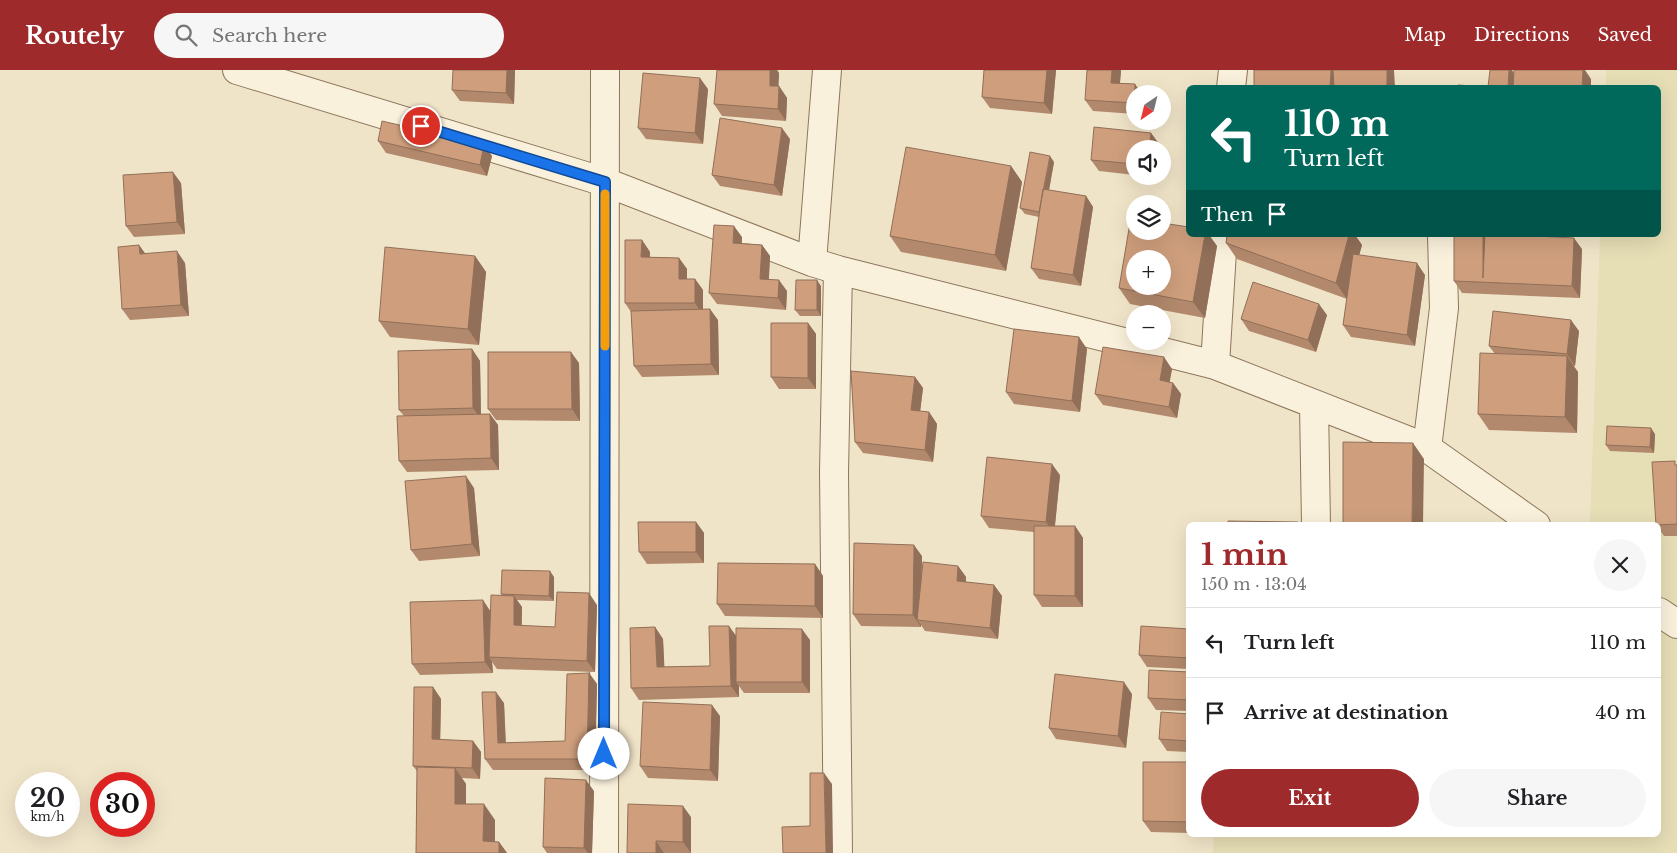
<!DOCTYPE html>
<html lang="en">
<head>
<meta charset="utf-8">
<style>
	:root { --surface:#fff; --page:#f6f6f6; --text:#202124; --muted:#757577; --line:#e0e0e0; --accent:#9e2a2b }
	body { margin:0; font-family:"Libre Baskerville",serif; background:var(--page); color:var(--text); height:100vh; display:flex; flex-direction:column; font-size:19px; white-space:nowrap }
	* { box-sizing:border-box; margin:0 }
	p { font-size:16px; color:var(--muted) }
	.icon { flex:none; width:28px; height:28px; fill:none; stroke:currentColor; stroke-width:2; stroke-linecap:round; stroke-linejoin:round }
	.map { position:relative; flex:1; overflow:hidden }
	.details { position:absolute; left:1186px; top:452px; width:475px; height:315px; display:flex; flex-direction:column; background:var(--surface); border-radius:8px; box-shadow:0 5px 20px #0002 }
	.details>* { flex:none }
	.top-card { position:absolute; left:1186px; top:15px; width:475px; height:152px; border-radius:8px; box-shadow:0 5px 20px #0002; background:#00695c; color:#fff; overflow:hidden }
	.needle { width:32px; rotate:215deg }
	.controls { position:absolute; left:1126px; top:15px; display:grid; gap:10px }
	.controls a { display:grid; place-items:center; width:45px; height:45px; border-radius:50%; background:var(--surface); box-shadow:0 5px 20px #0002; font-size:25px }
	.speed { position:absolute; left:15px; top:702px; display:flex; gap:10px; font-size:25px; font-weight:700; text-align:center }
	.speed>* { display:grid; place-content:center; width:65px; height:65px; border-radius:50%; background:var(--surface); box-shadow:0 5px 20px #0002; line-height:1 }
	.speed small { font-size:12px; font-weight:400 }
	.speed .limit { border:8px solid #d22; background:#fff; color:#111 }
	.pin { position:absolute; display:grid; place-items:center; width:42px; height:42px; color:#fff; margin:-21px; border:2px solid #fff; border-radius:50%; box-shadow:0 1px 5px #0007 }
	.me { position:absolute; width:55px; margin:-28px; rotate:0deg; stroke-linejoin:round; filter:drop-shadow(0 0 4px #0008) }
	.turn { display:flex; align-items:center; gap:18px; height:105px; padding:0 15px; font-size:22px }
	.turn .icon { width:65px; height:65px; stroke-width:2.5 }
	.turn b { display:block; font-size:35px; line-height:42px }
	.then { display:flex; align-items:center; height:48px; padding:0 15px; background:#0003; gap:10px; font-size:19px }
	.round { display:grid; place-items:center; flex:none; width:52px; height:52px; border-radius:26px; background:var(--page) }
	.headline { display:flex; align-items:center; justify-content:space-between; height:85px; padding:0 15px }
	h1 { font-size:30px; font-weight:800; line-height:38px; color:var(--accent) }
	.cta { display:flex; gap:10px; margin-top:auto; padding:10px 15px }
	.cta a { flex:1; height:58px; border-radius:30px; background:var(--accent); color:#fff; font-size:20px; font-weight:800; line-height:58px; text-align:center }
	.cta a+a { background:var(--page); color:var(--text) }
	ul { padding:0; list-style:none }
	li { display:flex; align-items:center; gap:15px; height:70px; padding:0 15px; border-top:1px solid var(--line) }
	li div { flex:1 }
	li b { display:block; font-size:19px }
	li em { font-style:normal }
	header { display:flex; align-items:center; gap:30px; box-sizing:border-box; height:70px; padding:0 25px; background:var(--accent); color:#fff }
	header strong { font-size:24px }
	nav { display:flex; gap:28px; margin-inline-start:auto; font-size:18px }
	.search { width:350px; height:45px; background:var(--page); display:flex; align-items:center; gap:12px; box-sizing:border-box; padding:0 18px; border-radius:28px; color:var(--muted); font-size:19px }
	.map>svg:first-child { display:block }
	.farmland { fill:#e6deb5 }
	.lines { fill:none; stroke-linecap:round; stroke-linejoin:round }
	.street-casing { stroke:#8d765c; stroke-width:30 }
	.street { stroke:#faf1dc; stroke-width:28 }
	.wall { fill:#b2896c }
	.shaded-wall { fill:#916f58 }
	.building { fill:#cf9f7d; stroke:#916f58; fill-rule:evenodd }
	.route-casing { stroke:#114b97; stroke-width:12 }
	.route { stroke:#1a73e8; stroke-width:9 }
	.slow { stroke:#f59e0b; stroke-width:9 }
</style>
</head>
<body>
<header>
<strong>Routely</strong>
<div class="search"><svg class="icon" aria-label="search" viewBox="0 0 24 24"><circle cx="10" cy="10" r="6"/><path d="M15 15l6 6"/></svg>Search here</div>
<nav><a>Map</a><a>Directions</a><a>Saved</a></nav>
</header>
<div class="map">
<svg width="1677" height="783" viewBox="0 0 1677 783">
	<rect width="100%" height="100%" fill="#f0e4c8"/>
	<path class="farmland" d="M1606,0H1677V783H1213L1214,765H1659V455H1590L1600,165H1659V18L1606,17Z"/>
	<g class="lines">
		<g class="street-casing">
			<path id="street" d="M237,0L605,112L812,192L838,200L1215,295L1427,378L1536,455
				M1231,18L1233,0
				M812,192L827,0
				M838,200L834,402L838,783
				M1215,295L1223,165
				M1314,334L1316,455
				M1427,378L1444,238L1442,165
				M1659,542L1677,554
				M604,783L605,0"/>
		</g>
		<use href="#street" class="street"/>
	</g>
	<path class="wall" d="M515,0L514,34L460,31L452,20Z
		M717,0H777L779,3L778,16H779L787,28L786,51L722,46L714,34Z
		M984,0H1056L1052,44L990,38L982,27Z
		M1121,0L1120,13L1135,24V44L1093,41L1085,30Z
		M708,19L703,74L646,69L638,58Z
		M1151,63L1159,74L1158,79H1135V105L1099,101L1091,90Z
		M790,69L782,126L720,116L712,105Z
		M378,71L484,75L492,86L487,106L386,83Z
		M1054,92L1049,120L1086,126L1093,137L1081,216L1039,209L1031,198L1039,147L1025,144L1020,138Z
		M1011,96L1022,112L1006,201L901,182L890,166Z
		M181,113L185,164L134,167L126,156Z
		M1189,165H1209L1217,176L1205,248L1130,234L1119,218Z
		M1227,165H1355L1362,175L1359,185L1425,205L1415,276L1351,267L1343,255L1347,229L1237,189L1226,173Z
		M742,167V173L762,175L770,186L769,209L787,221L786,240L717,234L709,223Z
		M642,170L650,182V187L679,188L687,199V209H695L703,220V239L718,250L719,305L642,307L634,296L631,242L625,233Z
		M139,175L145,184L185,193L189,246L130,250L122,239Z
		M1582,179L1580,228L1462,223L1454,211Z
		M475,186L486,202L479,275L390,267L379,251Z
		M821,216V246H800L795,240Z
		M1327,245L1316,282L1249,261L1241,249Z
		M808,253L816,264V319H779L771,307Z
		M1579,261L1575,296H1573L1578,302L1577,363L1489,360L1478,344L1495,284L1489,276Z
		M472,279L480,291L481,344H490L498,355L499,400L407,402L399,391L404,346L399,340Z
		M1087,279L1080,342L1014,334L1006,322Z
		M579,293L580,351L496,350L488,339Z
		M1172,299L1169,312L1173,313L1181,324L1177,348L1103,335L1095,324Z
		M915,307L923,318L920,341L929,342L937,354L933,392L863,383L855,372Z
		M1655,364L1654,383L1610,381L1606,375Z
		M1677,394V466H1664L1659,459V455Z
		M1060,405L1055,456H1075L1083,468V537H1042L1034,525V462L989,458L981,446Z
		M474,418L480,486L419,491L411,480Z
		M696,452L704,463V493L647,494L639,482Z
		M922,486L921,511L958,496L966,507V512L994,515L1002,526L998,569L925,561L921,555V557L861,556L853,544Z
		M815,494L823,506V548L725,546L717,534Z
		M554,507V531L517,530L522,537V556L555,557L597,535L595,602L497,599L492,592L493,603L420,605L412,594L491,542L503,526L501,524Z
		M655,557L663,569L664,597L710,596L736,565L810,570V623H744L739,616V627L639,630L631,618Z
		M1189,559V599L1147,597L1139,585Z
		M1189,602V641L1156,640L1148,628Z
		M589,603L597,614L595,700H493L485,689L504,633L506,673L565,671Z
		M433,617L441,629L440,670L473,671L481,682L480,709L462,708L466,714V734L495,750V772H499L507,783H416L417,701L413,696Z
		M1132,624L1126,678L1056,669L1049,658Z
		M1189,644V682L1167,681L1159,669Z
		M720,646L718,711L648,708L640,696Z
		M1189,692V763L1151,762L1143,751Z
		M594,721L592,783H547L543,777Z
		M691,747V783H627Z"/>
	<path class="shaded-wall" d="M507,0H515L514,34L506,23Z
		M770,0H777L779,3L778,27L770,16Z
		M1047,0H1056L1052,44L1044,33Z
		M1112,0H1121L1119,24L1111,13Z
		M1331,0H1339L1338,18H1330Z
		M1387,0H1394L1395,18H1387Z
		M1509,0H1512L1517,8V18H1508Z
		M1583,0H1585L1591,9V18H1582Z
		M700,8L708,19L703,74L695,63Z
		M1135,14L1142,24H1135V35L1134,33Z
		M779,16L787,28L786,51L778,39Z
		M782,58L790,69L782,126L774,115Z
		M1151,63L1159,74L1158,79H1149Z
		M484,75L492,86L487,106L480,95Z
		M1050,86L1054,92L1044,148L1040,142Z
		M1011,96L1022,112L1006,201L995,185Z
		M173,102L181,113L185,164L177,152Z
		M1086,126L1093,137L1081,216L1073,205Z
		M734,156L742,167L741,184L733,173Z
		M1205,165H1209L1217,176L1205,248L1193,232Z
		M1349,165H1355L1362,175L1347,229L1336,213Z
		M1483,165H1486L1483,208Z
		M1574,168L1582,179L1580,228L1572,216Z
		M642,170L650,182L649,199L641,187Z
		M139,175L147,186L140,184Z
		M762,175L770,186L768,220L760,209Z
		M177,181L185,193L189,246L181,235Z
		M475,186L486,202L479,275L468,259Z
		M679,188L687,199V220L679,209Z
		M1417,193L1425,205L1415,276L1407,265Z
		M695,209L703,220V245L695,233Z
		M779,210L787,221L786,240L778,228Z
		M817,210L821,216V246L817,240Z
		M1319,234L1327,245L1316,282L1308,270Z
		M710,239L718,250L719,305L711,294Z
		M1571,250L1579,261L1575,296L1567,284Z
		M808,253L816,264V319L808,308Z
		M1079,267L1087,279L1080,342L1072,331Z
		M472,279L480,291L481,349L473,338Z
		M571,282L579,293L580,351L572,339Z
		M1567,286L1578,302L1577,363L1565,347Z
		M1164,287L1172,299L1168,322L1160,310Z
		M915,307L923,318L919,351L911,340Z
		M1173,313L1181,324L1177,348L1169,337Z
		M929,342L937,354L933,392L925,380Z
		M490,344L498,355L499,400L491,388Z
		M1651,358L1655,364L1654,383L1650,377Z
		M1413,373L1424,389L1423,455H1412Z
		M1052,394L1060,405L1054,464L1046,452Z
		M466,406L474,418L480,486L472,474Z
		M696,452L704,463V493L696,482Z
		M1075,456L1083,468V537L1075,526Z
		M914,475L922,486L921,550H917L921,555V557L913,545Z
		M815,494L823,506V548L815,536Z
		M958,496L966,507L965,522L957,511Z
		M550,501L554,507V531L549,526Z
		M994,515L1002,526L998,569L990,558Z
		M589,523L597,535L595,602L587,591Z
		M514,526L522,537L521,567L514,555Z
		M483,530L491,542L489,587L492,592L493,603L485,592Z
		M729,556L737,567L736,612L739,616V627L731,616Z
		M655,557L663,569L665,608L657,597Z
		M802,559L810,570V623L802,612Z
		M589,603L597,614L595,700L587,689Z
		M1124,612L1132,624L1126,678L1118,666Z
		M433,617L441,629L440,681L432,669Z
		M496,622L504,633L506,685L498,673Z
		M712,635L720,646L718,711L710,700Z
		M473,671L481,682L480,709L472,698Z
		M455,698L466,714V750L455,734Z
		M824,703L832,714L833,783H826Z
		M586,710L594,721L592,783H588L584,778Z
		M484,734L495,750V783L483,771Z
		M683,736L691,747V783L683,772Z
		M656,771L664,783H656Z
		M499,772L507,783H499Z"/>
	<path class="building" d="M453,0H507L506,23L452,20Z
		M717,0H770V16H779L778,39L714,34Z
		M984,0H1047L1044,33L982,27Z
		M1087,0H1112L1111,13L1135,14L1134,33L1085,30Z
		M1254,0H1331L1330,18H1254Z
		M1333,0H1387V18H1334Z
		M1490,0H1509L1508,18H1458V15L1488,17Z
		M1514,0H1583L1582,18H1513Z
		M643,3L700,8L695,63L638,58Z
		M720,48L782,58L774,115L712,105Z
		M382,51L484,75L480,95L378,71Z
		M1094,57L1151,63L1149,79H1135V94L1091,90Z
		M906,77L1011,96L995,185L890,166Z
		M1030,82L1050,86L1039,142L1020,138Z
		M173,102L177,152L126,156L123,105Z
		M1043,119L1086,126L1073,205L1031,198Z
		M1131,147L1135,148V161H1162V153L1189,157V165H1205L1193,232L1119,218ZM1135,189H1162V216H1135Z
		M714,155L734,156L733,173L762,175L760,209L779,210L778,228L709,223Z
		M1227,165H1349L1336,213L1226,173Z
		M1454,165H1483V208L1485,165H1515L1574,168L1572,216L1454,211Z
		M625,170H642L641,187L679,188V209H695V233H625Z
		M139,175L140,184L177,181L181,235L122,239L118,177Z
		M385,177L475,186L468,259L379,251Z
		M1353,184L1417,193L1407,265L1343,255Z
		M796,210H817V240H795Z
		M1253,212L1319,234L1308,270L1241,249Z
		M710,239L711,294L634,296L631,241Z
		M1493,241L1571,250L1567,284L1489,276Z
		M771,253H808V308L771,307Z
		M1014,259L1079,267L1072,331L1006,322Z
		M1103,277L1164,287L1160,310L1173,313L1169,337L1095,324Z
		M472,279L473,338L399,340L398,281Z
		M488,282H571L572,339H488Z
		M1480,283L1567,286L1565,347L1478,344Z
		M851,301L915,307L911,340L929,342L925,380L855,372Z
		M490,344L491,388L399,391L397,346Z
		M1607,356L1651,358L1650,377L1606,375Z
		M1343,372L1413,373L1412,455H1343Z
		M987,387L1052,394L1046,452L981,446Z
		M1675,391V395H1677V454L1656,455L1652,392Z
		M466,406L472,474L411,480L405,411Z
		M1228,451L1298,452V455H1228Z
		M638,452H696V482H639Z
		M1034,456H1075V526L1034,525Z
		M854,473L914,475L913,545L853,544Z
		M923,492L958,496L957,511L994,515L990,558L917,550Z
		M718,493L815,494V536L717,534Z
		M502,500L550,501L549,526L501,524Z
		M557,522L589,523L587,591L489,587L491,525L514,526V555L555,557Z
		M483,530L485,592L412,594L410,532Z
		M709,556H729L731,616L631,618L630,558L655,557L657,597L710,596Z
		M1141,556L1189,559V588L1139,585Z
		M736,558L802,559V612H736Z
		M1149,600L1189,602V630L1148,628Z
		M589,603L587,689H485L482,622H496L498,673L565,671L567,604Z
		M1055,604L1124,612L1118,666L1049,658Z
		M414,617H433L432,669L473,671L472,698L413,696Z
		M643,632L712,635L710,700L640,696Z
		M1161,642L1189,644V671L1159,669Z
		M1143,692H1189V752L1143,751Z
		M417,697L455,698V734H484L483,771L499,772V783H416Z
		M810,703H824L826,783H783L782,757L810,756Z
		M545,708L586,710L584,778L543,777Z
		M628,734L683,736V772L656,771V783H627Z"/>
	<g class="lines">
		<g class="route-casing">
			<path id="route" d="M421,56L605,112L604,684"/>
		</g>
		<use href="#route" class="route"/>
		<path class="slow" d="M605,276V124"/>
	</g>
</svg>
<div class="controls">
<a><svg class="needle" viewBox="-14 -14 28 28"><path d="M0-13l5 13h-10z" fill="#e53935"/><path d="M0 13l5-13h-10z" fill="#757577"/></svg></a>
<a><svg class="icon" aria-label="sound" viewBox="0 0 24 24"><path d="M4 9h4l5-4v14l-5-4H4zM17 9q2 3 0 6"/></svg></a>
<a><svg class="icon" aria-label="layers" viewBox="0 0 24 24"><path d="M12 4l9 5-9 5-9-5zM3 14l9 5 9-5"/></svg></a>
<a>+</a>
<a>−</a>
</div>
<div class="speed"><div>20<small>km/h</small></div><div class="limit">30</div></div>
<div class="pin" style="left:421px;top:56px;background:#d93025"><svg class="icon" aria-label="arrive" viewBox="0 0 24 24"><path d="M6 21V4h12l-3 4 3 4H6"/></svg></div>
<svg class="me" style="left:604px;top:684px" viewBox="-20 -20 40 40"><circle r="19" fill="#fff"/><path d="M0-13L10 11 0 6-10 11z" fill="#1a73e8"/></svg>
<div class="top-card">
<div class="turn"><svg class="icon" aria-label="left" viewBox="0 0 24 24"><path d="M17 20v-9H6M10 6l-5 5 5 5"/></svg><div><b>110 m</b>Turn left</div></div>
<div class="then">Then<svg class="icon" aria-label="arrive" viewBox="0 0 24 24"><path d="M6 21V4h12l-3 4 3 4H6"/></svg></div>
</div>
<section class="details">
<div class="headline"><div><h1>1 min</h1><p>150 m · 13:04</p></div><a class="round"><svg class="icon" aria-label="close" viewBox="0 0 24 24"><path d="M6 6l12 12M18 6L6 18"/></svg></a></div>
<ul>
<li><svg class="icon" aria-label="left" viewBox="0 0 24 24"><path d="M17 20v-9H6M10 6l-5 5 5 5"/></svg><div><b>Turn left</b></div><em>110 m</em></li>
<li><svg class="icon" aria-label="arrive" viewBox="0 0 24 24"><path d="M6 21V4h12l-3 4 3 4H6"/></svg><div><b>Arrive at destination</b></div><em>40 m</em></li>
</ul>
<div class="cta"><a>Exit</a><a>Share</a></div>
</section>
</div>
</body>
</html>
